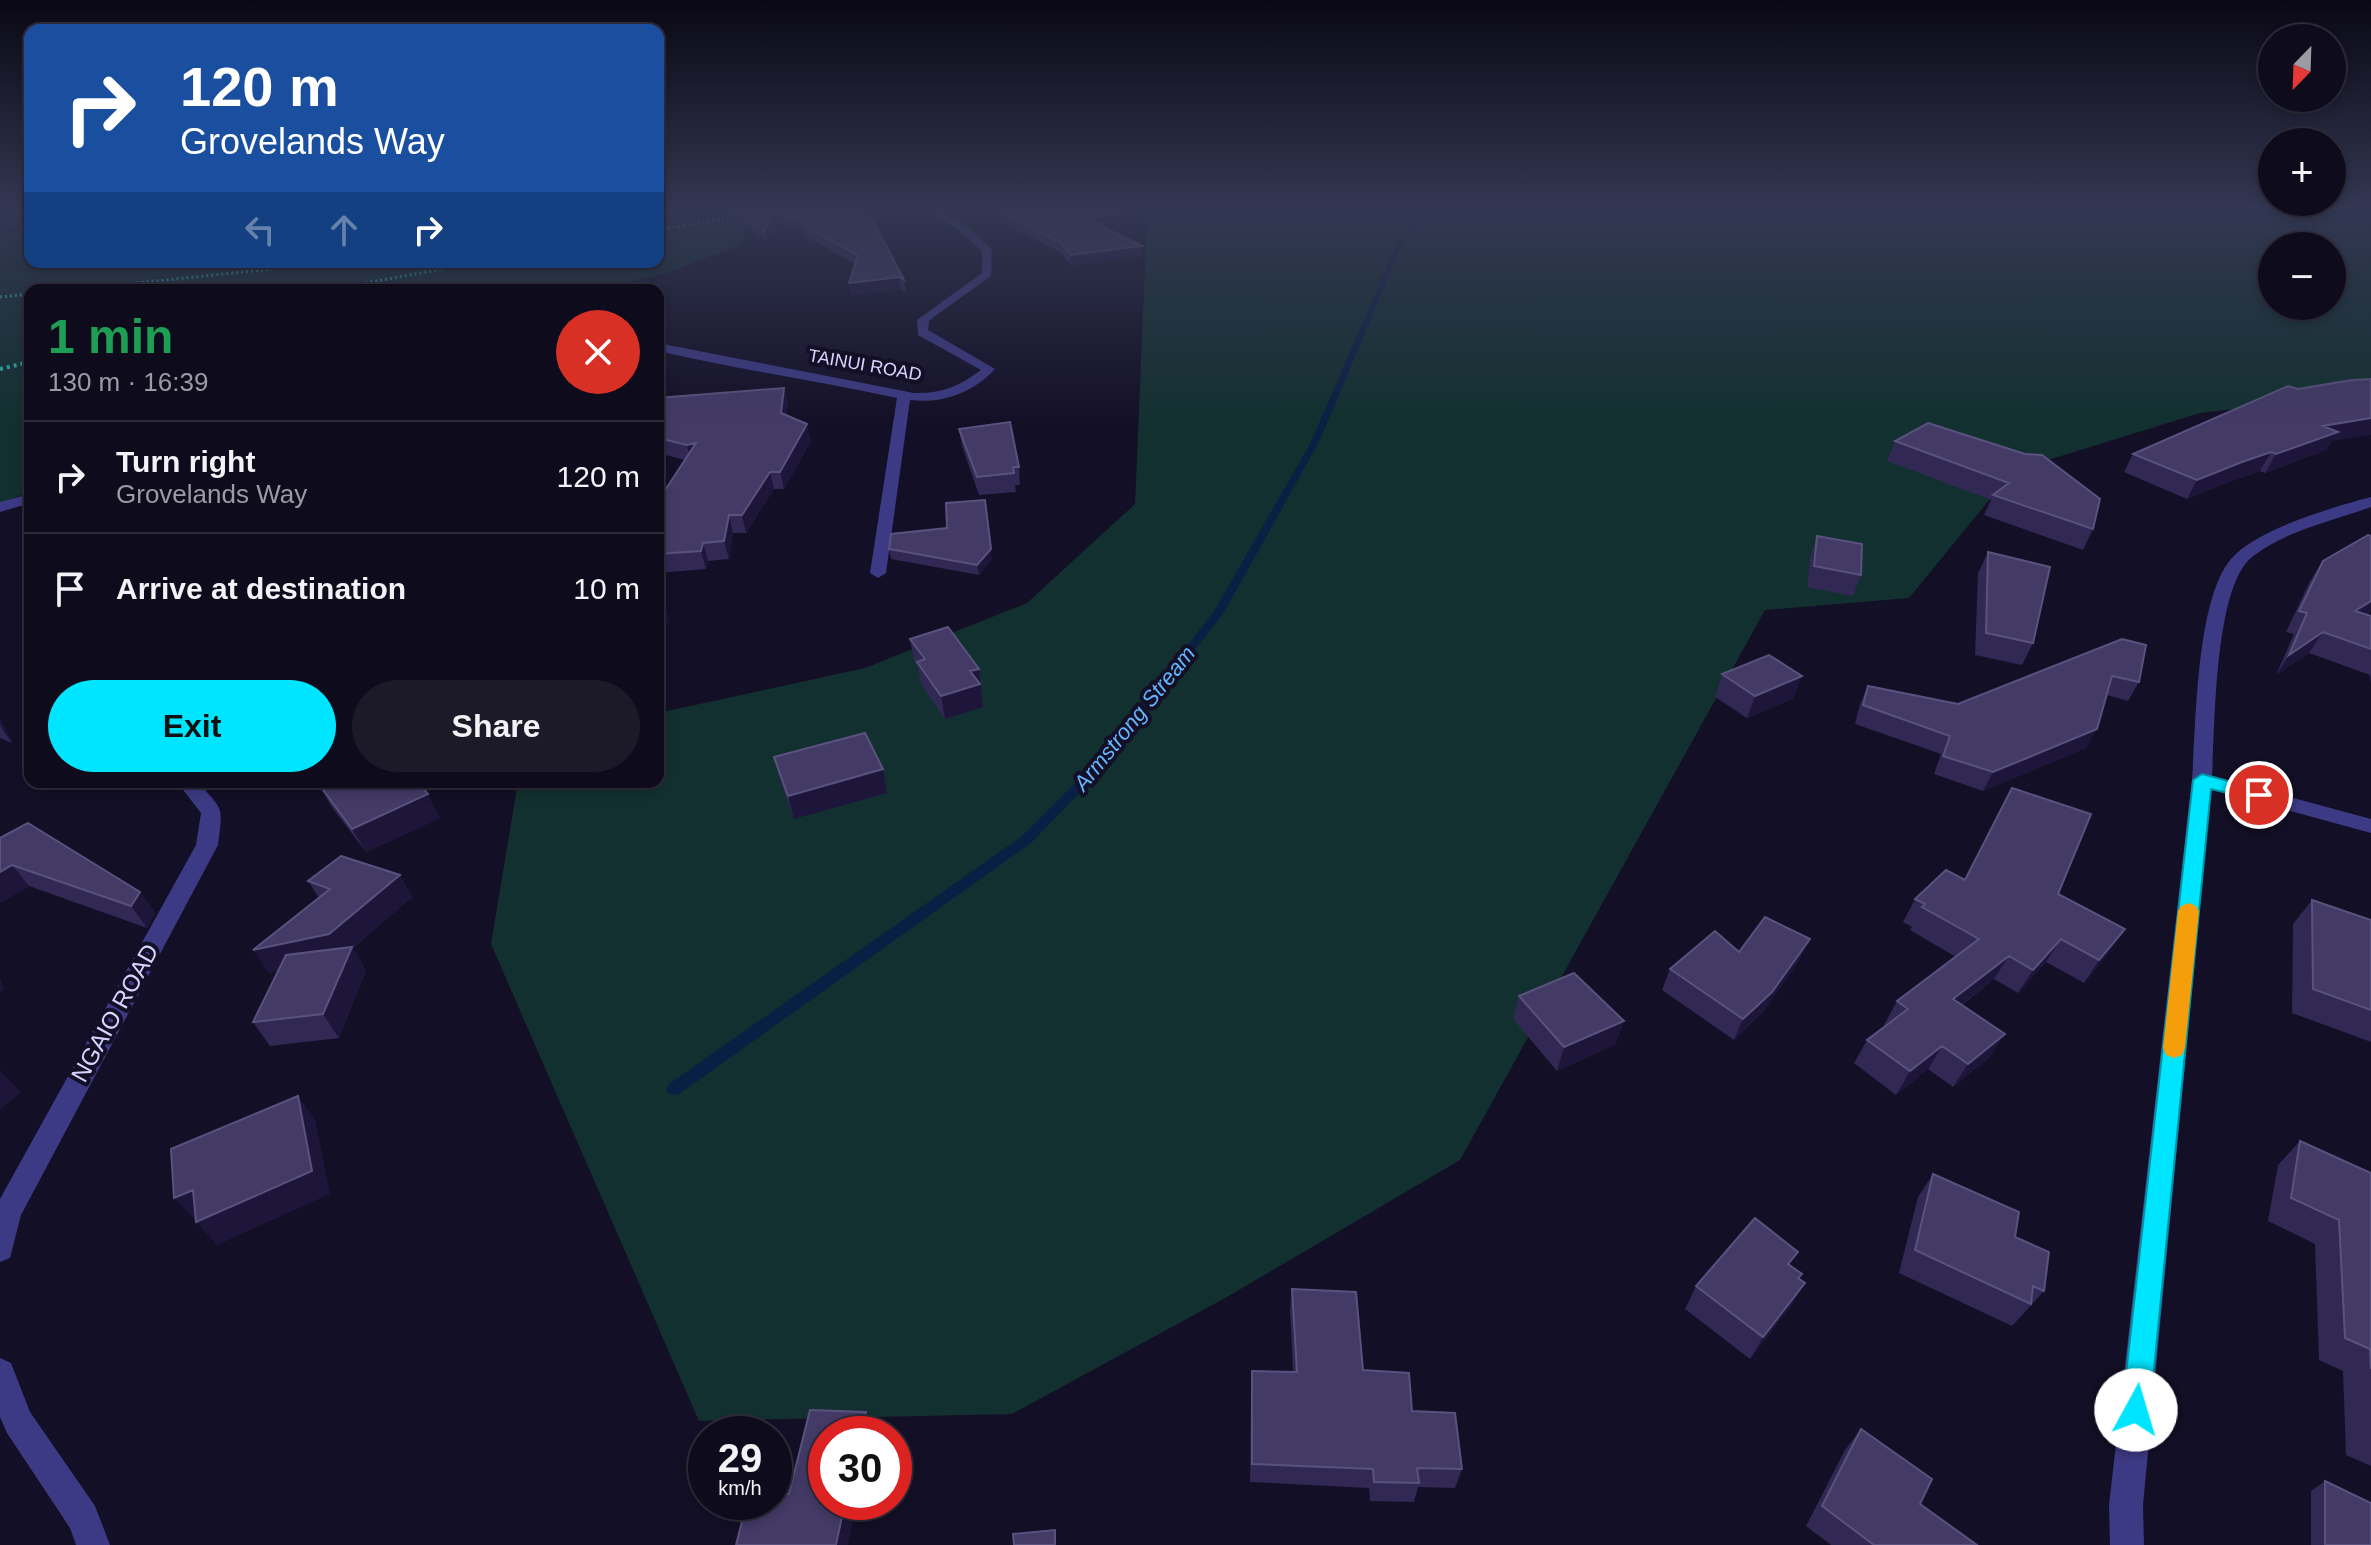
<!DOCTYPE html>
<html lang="en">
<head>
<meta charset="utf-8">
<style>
	:root { --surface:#0e0b1c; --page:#1c1929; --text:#f1f3f6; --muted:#9b9ba3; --line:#2e2b3b; --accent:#00e5ff }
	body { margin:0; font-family:Arial,sans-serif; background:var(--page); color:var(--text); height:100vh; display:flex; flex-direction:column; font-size:30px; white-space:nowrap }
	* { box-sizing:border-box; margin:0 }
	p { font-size:26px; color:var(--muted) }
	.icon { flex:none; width:44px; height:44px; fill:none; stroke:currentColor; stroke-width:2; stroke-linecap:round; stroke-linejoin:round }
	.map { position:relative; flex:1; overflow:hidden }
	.panel { position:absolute; left:24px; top:284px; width:640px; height:504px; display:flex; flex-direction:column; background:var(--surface); border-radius:16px; box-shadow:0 4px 12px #0003,0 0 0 2px var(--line) }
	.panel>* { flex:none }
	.guide { position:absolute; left:24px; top:24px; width:640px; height:244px; border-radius:16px; box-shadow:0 4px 12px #0003,0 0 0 2px var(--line); background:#1a4fa0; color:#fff; overflow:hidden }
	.needle { width:52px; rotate:203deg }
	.buttons { position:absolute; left:2258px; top:24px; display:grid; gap:16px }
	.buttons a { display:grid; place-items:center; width:88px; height:88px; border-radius:50%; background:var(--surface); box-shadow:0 4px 12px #0003,0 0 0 2px var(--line); font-size:40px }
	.speed { position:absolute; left:688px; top:1416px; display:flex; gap:16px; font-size:40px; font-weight:700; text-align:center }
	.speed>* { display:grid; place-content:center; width:104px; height:104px; border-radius:50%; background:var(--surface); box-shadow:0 4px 12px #0003,0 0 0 2px var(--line); line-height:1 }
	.speed small { font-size:20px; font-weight:400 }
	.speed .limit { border:12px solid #d22; background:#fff; color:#111 }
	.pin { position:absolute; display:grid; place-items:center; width:68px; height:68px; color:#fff; margin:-34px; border:4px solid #fff; border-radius:50%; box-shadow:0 2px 8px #0007 }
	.me { position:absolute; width:88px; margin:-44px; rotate:6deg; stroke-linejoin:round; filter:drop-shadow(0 0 6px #0008) }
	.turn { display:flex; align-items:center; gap:28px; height:168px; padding:0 24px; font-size:36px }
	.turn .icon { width:104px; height:104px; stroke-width:2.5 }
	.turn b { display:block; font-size:56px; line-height:68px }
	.lanes { display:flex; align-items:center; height:76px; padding:0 24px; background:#0003; justify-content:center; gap:40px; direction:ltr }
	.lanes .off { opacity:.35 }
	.round { display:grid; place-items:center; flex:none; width:84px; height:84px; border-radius:42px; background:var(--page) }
	.head { display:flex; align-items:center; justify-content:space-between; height:136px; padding:0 24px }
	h1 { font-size:48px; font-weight:600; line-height:60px; color:#1e9e55 }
	.action { display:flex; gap:16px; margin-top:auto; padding:16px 24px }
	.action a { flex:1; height:92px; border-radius:48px; background:var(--accent); color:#111; font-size:32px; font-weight:600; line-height:92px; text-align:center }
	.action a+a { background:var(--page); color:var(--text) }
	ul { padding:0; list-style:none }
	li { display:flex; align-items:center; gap:24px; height:112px; padding:0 24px; border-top:2px solid var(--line) }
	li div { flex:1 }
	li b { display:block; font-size:30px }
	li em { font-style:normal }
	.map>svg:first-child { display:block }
	.green { fill:#12302f; fill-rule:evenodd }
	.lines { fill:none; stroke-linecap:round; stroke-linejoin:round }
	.stream { fill:#0a1f44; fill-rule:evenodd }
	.path-far1 { stroke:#2fb8b0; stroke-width:3; stroke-dasharray:2 3; stroke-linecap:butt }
	.path { stroke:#2fb8b0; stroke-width:4; stroke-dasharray:3 4; stroke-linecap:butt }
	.minor { fill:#3d3a85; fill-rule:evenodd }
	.wall { fill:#312854 }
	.shaded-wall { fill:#1d163a }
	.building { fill:#433a66; stroke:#5a527e; stroke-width:2 }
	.route { fill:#00e5ff; stroke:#0095a6; stroke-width:2 }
	.slow { fill:#f59e0b }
	.labels { text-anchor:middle; stroke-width:8; stroke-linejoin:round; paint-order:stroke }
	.far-street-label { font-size:18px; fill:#d9d4ff; stroke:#130f26 }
	.water-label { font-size:22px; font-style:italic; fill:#62b6ff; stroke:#130f26 }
	.near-street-label { font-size:24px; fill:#d9d4ff; stroke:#130f26 }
</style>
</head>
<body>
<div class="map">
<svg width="2371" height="1545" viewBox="0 0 2371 1545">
	<rect width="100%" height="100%" fill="#130f26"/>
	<path class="green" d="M0,209H30V262H658V209H746L742,244L667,273L596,290H30V492L0,503Z
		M1144,209H2371V393L2200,413L2013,471L1909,598L1765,610L1460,1160L1227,1297L1012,1414L699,1421L491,944L518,782H658V713L865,668L1027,603L1135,504L1147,219ZM2272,246H2332V306H2272Z"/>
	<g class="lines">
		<path class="stream" d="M1430,209H1436L1426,215L1403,243L1319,442L1223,614L1093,779L1031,843L679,1094L674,1095L669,1094L666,1089L669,1084L1021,837L1085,773L1213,613L1311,442L1397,243L1422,213Z
			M30,223V227L0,236V232Z"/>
		<path class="path-far1" d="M658,230L736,217
			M67,290L342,262
			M326,290L482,262
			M0,297L30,294"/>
		<path class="path" d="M0,369L30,362"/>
		<path class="minor" d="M926,209C950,207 976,233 992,250L991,276L935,316L929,321L928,330L995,369C973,393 942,404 910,400L886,573L878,578L870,573L897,398C818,381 737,369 658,351V343L914,393C941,394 960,386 981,370L918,335L917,320L982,273V251L957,229Z
			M30,494V503L0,512V502Z
			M2371,497V507C2332,521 2285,531 2252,557C2214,587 2215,728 2212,776L2371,819V833L2211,789L2143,1505L2144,1545H2110L2109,1505L2192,780C2196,725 2196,600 2231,559C2256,529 2334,507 2371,497Z
			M177,782H198C224,812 223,805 218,845L21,1215L10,1258L0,1262V1199L196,845L201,813Z
			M0,1358L11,1363L30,1412L95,1506L110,1545H76L70,1528L7,1433L0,1417Z"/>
	</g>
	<path class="wall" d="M718,209H852L904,280L906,292L901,289L851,295L849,283L855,264L808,238L802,228L796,231L777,221L766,241Z
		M996,209H1107L1116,222L1101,226L1142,256L1071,265L1060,252L1002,222V213L1004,212Z
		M784,388L788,404L786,415L811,441L784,489H774L746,533H733L729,559L708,561L706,569L658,573V501L685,460L658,453V398Z
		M1928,423L2093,529L2083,550L1984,515L1991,500L1887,461L1895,441Z
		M959,429L1019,467L1020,485H1015L1016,492L979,495L962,446Z
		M2332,441L2326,450L2265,473L2260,471L2231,481L2187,499L2124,472L2133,454Z
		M1817,536L1861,575L1853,596L1807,587L1810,557Z
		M889,549L992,559L979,575L891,559Z
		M1988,552L2033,643L2022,665L1975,655L1978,573Z
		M2323,561L2366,615L2371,616V684L2370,675L2309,653L2276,675L2294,634L2286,632L2310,581Z
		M910,639L979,669L983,707L945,719L921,684L918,667L914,661Z
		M2122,639L2139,682L2128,701L2107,695L2086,748L1983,791L1934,774L1941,754L1855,724L1860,704L1868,686L1958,704Z
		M1722,674L1794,698L1747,718L1715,697Z
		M0,719L12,743L0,738Z
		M774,757L883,769L887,793L794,819L780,780Z
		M318,783L440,818L366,852L331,806Z
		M0,838L140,892L155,913L147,928L29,886L0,903Z
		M400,875L412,897L353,948L366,971L339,1038L270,1046L253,1022L278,970L269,973L319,898L308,881Z
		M1965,880L2058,894L2109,952L2084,983L2046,962L2018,993L1994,979L1962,1005L1990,1057L1953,1087L1928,1069L1896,1095L1854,1063L1867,1040L1885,1026L1884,1025L1897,1001L1956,957L1910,930L1912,927L1903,922L1915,899Z
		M2312,900L2371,920V1042L2292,1013L2293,924Z
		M1739,952L1800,959L1763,1012L1734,1040L1662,990L1670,969Z
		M1519,996L1616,1044L1557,1071L1513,1019Z
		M2300,1141L2371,1173V1466L2346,1455L2343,1371L2319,1360L2315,1244L2268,1221L2278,1165Z
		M1933,1174L2015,1237L2044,1291L2012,1326L1899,1273L1918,1197Z
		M1790,1265L1799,1279L1791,1306L1750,1359L1685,1309L1696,1286Z
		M1292,1289L1363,1370L1412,1411L1462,1469L1455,1488L1418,1487L1414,1502L1370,1501L1369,1488L1250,1482L1251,1390L1252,1371L1293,1372L1290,1309Z
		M1861,1429L1920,1504L1977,1545H1831L1806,1526L1845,1450Z
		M2325,1481L2371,1545H2311V1491Z"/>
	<path class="shaded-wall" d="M775,211L777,221L766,241L764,231Z
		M1116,213V222L1087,228V219Z
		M800,218L802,228L796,231L794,221Z
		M1142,246V256L1071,265V255Z
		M899,277L901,289L851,295L849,283Z
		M784,388L788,404L784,429L781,413Z
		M2371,418V435L2332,441L2326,450L2265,473L2276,454L2323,426Z
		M807,424L811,441L784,489L780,472Z
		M696,443L691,461L687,445Z
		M2271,452L2260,471L2231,481L2187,499L2197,480L2242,462Z
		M770,472L774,489L746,533L742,515Z
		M729,515L733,533L729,559L724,541Z
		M703,543L708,561L706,569L701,551Z
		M991,549L992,559L979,575L977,565Z
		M658,577L670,623L658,625Z
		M2371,601V612L2341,632L2355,611Z
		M2323,632L2309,653L2276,675L2289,655Z
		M979,669L983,707L945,719L941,696L970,671Z
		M1802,676L1794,698L1747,718L1755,696Z
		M0,719L12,743L4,732L0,724Z
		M2097,729L2086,748L1983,791L1993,772Z
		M883,769L887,793L794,819L788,796Z
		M428,794L440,818L366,852L352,829Z
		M12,865L29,886L0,903V872Z
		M400,875L412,897L353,948L366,971L339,1038L323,1014L343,956L269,973L253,950Z
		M140,892L155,913L147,928L131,906Z
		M2125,929L2109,952L2084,983L2099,960Z
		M1810,939L1800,959L1763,1012L1734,1040L1743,1019Z
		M2061,939L2046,962L2018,993L2033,970Z
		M2009,956L1994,979L1939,1022L1953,999Z
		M0,977L4,990L0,992Z
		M1624,1021L1616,1044L1557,1071L1564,1047Z
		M2005,1034L1990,1057L1953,1087L1968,1064Z
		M1942,1046L1928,1069L1896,1095L1910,1071Z
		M0,1070L21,1092L0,1110Z
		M298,1096L315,1119L330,1194L217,1245L196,1222Z
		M193,1190L214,1213L196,1221L174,1198Z
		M1805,1283L1791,1306L1750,1359L1763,1337Z
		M866,1412L873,1432V1434H861Z
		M845,1502H857L848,1545H836Z"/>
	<path class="building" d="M731,209H852L869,219L870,215L904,280L899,277L849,283L858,255L806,227L800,218L794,221L775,211L764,231Z
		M1015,209H1107L1116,213L1087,219L1142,246L1071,255L1060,242L1002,213L1017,209Z
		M2371,379V418L2323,426L2338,432L2276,454L2271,452L2242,462L2197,480L2133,454L2288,386L2298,389L2352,380Z
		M784,388L781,413L807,424L780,472H770L742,515H729L724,541L703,543L701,551L658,554V519L660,512H658V501L696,443L687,445L658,438V398Z
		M1010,422L1019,467H1013L1014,473L977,477L959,429Z
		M1928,423L2025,454L2042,455L2100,499L2093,529L1993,495L2009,483L1895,441Z
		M985,500L991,549L977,565L889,549L891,534L947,528L946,503Z
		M2368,535L2371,536V601L2355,611L2371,616V649L2323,632L2289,655L2307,613L2299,611L2323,561Z
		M1817,536L1862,544L1861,575L1814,566Z
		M1988,552L2050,567L2033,643L1986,633Z
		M658,579L664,601L658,602Z
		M948,627L979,669L970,671L980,684L941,696L917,662L925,659L910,639Z
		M2122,639L2146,645L2139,682L2112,676L2097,729L1993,772L1943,756L1950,736L1863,705L1868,686L1958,704Z
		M1769,655L1802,676L1755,696L1722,674Z
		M865,733L883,769L788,796L774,757Z
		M320,782H418L428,794L352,829L318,783Z
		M2012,788L2091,814L2058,894L2125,929L2099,960L2061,939L2033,970L2009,956L1953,999L2005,1034L1968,1064L1942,1046L1910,1071L1867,1040L1908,1009L1897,1001L1979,939L1922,907L1925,904L1915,899L1946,870L1965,880Z
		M28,823L140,892L131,906L12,865L0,872V838Z
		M341,856L400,875L329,934L253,950L330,889L308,881Z
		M2312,900L2371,920V1010L2313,989Z
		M1765,917L1810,939L1772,992L1743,1019L1670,969L1715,931L1739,952Z
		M352,947L323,1014L253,1022L286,955Z
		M1574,973L1624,1021L1564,1047L1519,996Z
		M298,1096L312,1171L196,1222L193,1190L174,1198L171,1149Z
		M2300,1141L2371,1173V1369L2370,1349L2345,1338L2339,1220L2291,1198Z
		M1933,1174L2019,1212L2015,1237L2049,1252L2044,1291L2033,1286L2031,1304L1915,1250Z
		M1755,1218L1798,1252L1788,1264L1802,1274L1798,1278L1805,1283L1763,1337L1696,1286Z
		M1292,1289L1356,1292L1363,1370L1409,1373L1412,1411L1455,1413L1462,1469L1417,1468L1419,1483L1374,1482L1373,1469L1252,1464V1371L1297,1372Z
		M810,1410L866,1412L861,1434H826V1502H845L836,1545H736L747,1502H774V1493L789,1494Z
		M1861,1429L1932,1479L1920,1504L1977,1545H1874L1822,1506Z
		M2325,1481L2371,1503V1545H2325Z
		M1055,1530V1545H1014L1013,1534Z"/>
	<linearGradient id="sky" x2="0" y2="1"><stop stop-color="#0a0815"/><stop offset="0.49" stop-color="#333752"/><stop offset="1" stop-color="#333752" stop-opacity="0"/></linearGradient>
	<rect width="2371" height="425" fill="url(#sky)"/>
	<path class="route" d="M2202,774L2265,791L2268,795L2259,801L2211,789L2150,1410L2146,1421L2136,1425L2126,1421L2122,1410L2193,780Z"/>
	<path class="slow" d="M2189,903L2196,906L2199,911L2185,1048L2182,1055L2174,1058L2166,1055L2163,1048L2178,911L2181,906Z"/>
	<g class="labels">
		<g class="far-street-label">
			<text transform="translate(865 365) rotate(10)" y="6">TAINUI ROAD</text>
		</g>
		<g class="water-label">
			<text transform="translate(1134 718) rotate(-51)" y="8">Armstrong Stream</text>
		</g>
		<g class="near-street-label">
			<text transform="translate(115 1013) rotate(-61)" y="8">NGAIO ROAD</text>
		</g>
	</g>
</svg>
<div class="buttons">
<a><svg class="needle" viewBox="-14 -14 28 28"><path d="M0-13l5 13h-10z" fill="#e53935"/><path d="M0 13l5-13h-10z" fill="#9b9ba3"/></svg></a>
<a>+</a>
<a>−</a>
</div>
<div class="speed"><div>29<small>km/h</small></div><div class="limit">30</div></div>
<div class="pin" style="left:2259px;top:795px;background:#d93025"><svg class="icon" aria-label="arrive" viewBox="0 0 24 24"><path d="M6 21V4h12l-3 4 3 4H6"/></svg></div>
<svg class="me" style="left:2136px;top:1410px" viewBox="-20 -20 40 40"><circle r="19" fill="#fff"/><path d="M0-13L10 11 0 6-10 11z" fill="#00e5ff"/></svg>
<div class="guide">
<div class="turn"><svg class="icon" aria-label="right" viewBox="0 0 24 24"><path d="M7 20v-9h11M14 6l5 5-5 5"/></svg><div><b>120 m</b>Grovelands Way</div></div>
<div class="lanes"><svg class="icon off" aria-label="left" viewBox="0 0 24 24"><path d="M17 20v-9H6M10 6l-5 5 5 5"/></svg><svg class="icon off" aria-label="ahead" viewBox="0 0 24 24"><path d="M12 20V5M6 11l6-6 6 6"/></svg><svg class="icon" aria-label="right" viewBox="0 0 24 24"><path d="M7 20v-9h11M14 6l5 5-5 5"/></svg></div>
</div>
<section class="panel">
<div class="head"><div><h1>1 min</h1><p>130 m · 16:39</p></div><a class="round" style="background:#d93025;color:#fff"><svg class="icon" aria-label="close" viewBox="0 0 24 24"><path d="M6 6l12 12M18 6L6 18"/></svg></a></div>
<ul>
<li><svg class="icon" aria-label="right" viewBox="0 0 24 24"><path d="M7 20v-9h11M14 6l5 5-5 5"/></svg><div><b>Turn right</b><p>Grovelands Way</p></div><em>120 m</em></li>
<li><svg class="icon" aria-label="arrive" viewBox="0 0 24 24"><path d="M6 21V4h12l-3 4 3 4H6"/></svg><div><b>Arrive at destination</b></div><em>10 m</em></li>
</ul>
<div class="action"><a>Exit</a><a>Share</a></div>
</section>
</div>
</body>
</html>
